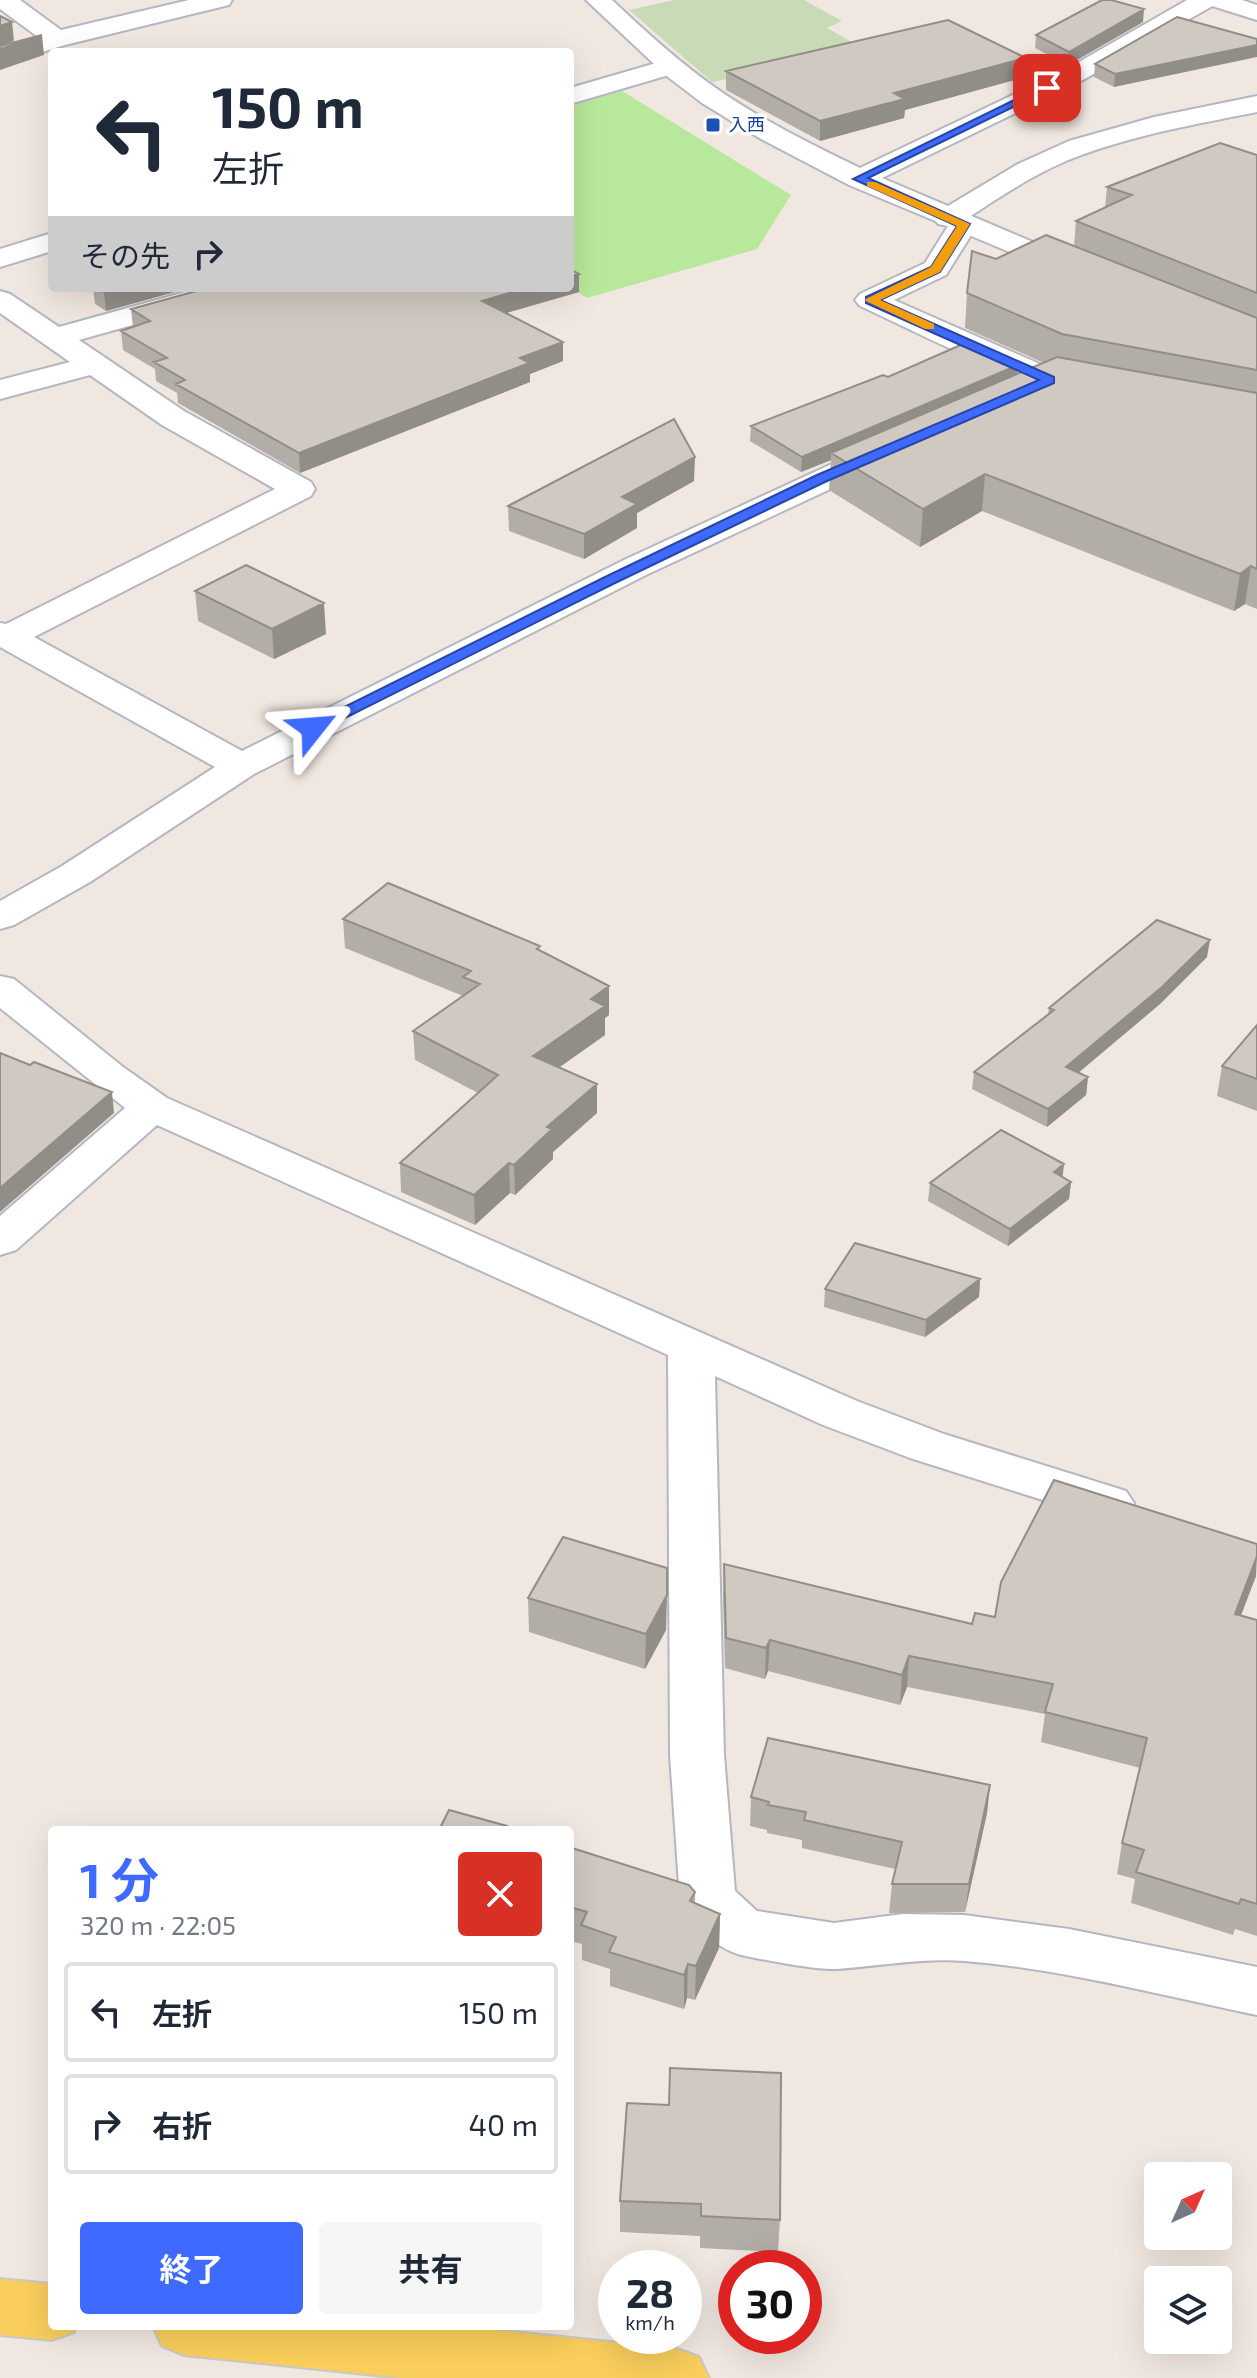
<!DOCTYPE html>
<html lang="ja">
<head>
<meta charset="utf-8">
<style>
	:root { --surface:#fff; --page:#f6f6f7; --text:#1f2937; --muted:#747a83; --line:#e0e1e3; --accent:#3e6aff }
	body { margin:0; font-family:"Exo 2","Noto Sans JP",sans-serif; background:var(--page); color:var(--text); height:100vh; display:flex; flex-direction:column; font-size:30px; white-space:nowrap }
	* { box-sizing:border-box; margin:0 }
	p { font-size:26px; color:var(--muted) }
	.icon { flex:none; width:44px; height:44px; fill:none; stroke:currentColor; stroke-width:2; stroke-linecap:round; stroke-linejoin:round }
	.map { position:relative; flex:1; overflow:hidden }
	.drawer { position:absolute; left:48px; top:1826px; width:526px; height:504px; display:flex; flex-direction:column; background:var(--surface); border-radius:8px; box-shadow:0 8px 32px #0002 }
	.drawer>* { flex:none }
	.banner { position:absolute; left:48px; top:48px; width:526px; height:244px; border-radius:8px; box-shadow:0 8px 32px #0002; background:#fff; color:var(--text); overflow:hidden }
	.needle { width:52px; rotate:45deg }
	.buttons { position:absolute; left:1144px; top:2162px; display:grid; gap:16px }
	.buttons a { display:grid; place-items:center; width:88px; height:88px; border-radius:8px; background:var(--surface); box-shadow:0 8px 32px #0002; font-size:40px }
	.speed { position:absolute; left:598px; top:2250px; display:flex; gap:16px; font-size:40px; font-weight:700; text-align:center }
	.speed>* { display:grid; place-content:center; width:104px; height:104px; border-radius:50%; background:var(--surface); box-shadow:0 8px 32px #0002; line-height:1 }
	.speed small { font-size:20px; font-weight:400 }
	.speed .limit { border:12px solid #d22; background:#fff; color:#111 }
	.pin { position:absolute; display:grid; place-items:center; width:68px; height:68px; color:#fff; margin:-34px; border-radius:16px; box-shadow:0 4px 12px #0006 }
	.me { position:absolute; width:88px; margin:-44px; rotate:62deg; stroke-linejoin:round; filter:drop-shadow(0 0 6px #0008) }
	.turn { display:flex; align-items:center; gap:28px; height:168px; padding:0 32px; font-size:36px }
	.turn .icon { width:104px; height:104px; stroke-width:2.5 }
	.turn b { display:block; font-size:56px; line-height:68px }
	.then { display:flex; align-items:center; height:76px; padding:0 32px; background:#0003; gap:16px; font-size:30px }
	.round { display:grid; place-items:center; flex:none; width:84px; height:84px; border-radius:8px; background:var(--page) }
	.overview { display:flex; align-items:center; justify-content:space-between; height:136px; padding:0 32px }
	h1 { font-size:48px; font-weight:700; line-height:60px; color:var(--accent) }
	.button { display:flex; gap:16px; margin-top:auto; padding:16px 32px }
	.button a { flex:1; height:92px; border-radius:8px; background:var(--accent); color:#fff; font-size:32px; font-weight:700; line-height:92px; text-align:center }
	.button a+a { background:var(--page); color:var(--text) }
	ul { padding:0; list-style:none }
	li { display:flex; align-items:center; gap:24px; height:100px; margin:0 16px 12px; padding:0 16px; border:4px solid var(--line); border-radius:8px }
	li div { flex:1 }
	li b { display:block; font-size:30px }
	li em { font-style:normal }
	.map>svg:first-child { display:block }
	.green { fill:#b8e89b }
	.cemetery { fill:#c9dab6 }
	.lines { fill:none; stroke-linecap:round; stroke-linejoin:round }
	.street-casing { stroke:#b4b7c2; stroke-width:4 }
	.secondary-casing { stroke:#b4b7c2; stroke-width:4 }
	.primary-casing { stroke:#c9c9c9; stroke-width:4 }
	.street { fill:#fff; fill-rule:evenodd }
	.secondary { fill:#fff; fill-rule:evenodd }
	.primary { fill:#f9ce5c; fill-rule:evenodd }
	.wall { fill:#b2ada6 }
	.shaded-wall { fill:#918d87 }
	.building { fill:#cfc9c1; stroke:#918d87; stroke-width:2 }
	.route { fill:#3e6aff; stroke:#2845a6; stroke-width:2 }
	.slow { fill:#f59e0b }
	.transit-dot { fill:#1a4fb4; stroke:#fff; stroke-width:3 }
	.labels { text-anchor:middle; stroke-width:7; stroke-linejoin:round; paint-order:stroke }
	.far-transit-label { font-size:18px; fill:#164399; stroke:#fff; text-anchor:start }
</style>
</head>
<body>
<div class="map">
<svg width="1257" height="2378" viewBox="0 0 1257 2378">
	<rect width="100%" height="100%" fill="#f0e8e0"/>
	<path class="green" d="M622,91L791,195L757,249L587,298L570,287V106Z"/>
	<path class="cemetery" d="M674,0H804L842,21L827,28L866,50L712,82L629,10Z"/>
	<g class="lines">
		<g class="street-casing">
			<path id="street" d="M0,0H20L61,30L189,0H232L229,5L65,45L0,65V49L38,37L0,9Z
				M1206,0H1242L1257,5V20L1209,5Z
				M670,59L679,62L683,67L679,72L570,104V88Z
				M1257,96V112C1192,125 1127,136 1066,161C1031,176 1000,197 969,217L978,224L946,275L894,300L1058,372L1097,380L1101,387L1097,394C1053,404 907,327 860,306L855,300L860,294L925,263L948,226L938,224L934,218L938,212L1018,164L1069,141L1154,117Z
				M52,233V251L0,267V249Z
				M200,288H248L243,294L79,340L184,411L311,482L315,489L311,496L34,637L242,751L624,560L875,444L886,441L897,444L902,451L897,458L648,574L254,774L90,882L14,925L0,929V901L62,866L215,767L0,647V623L6,624L275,489L162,425L90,375L0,399V380L70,362L0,313V291L10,294L59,327Z
				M0,976L14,979L123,1067L167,1098L857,1401L944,1434L1126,1491L1134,1503L1126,1515L1109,1521L910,1458L823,1425L715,1376L724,1755L735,1891L757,1911L834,1923L903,1914L964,1915L1069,1929L1257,1967V2015C1160,1995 1063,1969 964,1961C921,1958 880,1966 837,1969C816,1970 764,1960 741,1955C715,1948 692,1924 680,1900L670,1755L668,1355L157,1125L16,1250L0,1255V1216L125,1108L0,1008Z"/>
		</g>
		<g class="secondary-casing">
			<path id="secondary" d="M586,0H612C646,32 681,64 720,91C764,121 812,145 860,168L1065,70L1187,0H1217L1214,5L1083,80L882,178L1087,265L1092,271L1087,277L1077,280L849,185L761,139L702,103L668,77Z"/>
		</g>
		<g class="primary-casing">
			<path id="primary" d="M0,2279L52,2284V2326H77L74,2332L52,2340L0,2335Z
				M153,2326H459L677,2349L699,2357L709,2378H403L184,2355L162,2346Z"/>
		</g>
		<use href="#street" class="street"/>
		<use href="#secondary" class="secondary"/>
		<use href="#primary" class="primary"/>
	</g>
	<path class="wall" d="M1177,17L1114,87L1094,77L1095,64Z
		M1143,22L1068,65L1035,48L1036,35Z
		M726,71L1025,77L905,110L904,118L820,141L726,90Z
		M1257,155V609L1245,604L1234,611L982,511L920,547L829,490L831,460L801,472L750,441L751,426L888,377L1018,365L1017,374L1044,363L965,328L967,293L996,259L1074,246L1076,221L1105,208L1107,187Z
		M579,274V292L505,313L563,361L530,374V382L300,473L178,403L177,393L156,381L155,369L123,350L121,331L133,327L131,309Z
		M93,288H189L106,311L95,304Z
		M694,481L637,513V528L584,559L509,531L508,506Z
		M195,591L326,634L274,659L198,621Z
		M343,919L541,951L609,1015L605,1018V1035L560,1067L597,1113L553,1152V1159L515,1195L510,1193L475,1225L401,1192L400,1163L478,1093L415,1060L413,1031L463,996L345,948Z
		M1207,957L1160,1004L1078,1073L1088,1077L1086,1095L1047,1127L972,1089L974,1072L1048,1015L1049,1008Z
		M1257,1025V1111L1217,1096L1222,1066Z
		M1062,1176L1071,1182L1069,1199L1008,1246L928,1201L930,1183Z
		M980,1279L979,1297L925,1337L824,1307L825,1289Z
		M724,1564L972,1624L995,1617L1256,1576L1241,1615L1257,1620V1936L1235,1929L1233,1935L1131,1903L1135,1879L1117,1874L1122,1843L1140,1768L1041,1742L1045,1714L907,1687L900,1705L768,1671L765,1679L725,1668L723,1595Z
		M528,1598L666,1630L645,1669L529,1632Z
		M990,1785L987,1813L965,1912L889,1913L892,1884L895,1869L802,1848V1840L767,1833V1830L750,1826L751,1797Z
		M570,1852L695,1892V1903L720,1914L719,1948L695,2000L687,1998L684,2009L610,1986V1969L582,1960V1944L570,1941Z
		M669,2105L780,2220L778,2252L700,2248V2236L620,2232V2201Z"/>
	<path class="shaded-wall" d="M1144,9L1143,22L1068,65L1069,52Z
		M12,22L14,41L0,46V26Z
		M42,35L44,55L0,70V49Z
		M1257,45V57L1114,87L1115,74Z
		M1026,58L1025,77L905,110L904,118L820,141V121L894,93Z
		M579,274V292L482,320V301L527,288H570V276Z
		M119,288H189L106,311L104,292Z
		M563,342V361L530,374V382L300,473L299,453L520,358Z
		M1018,365L1017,380L831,453V460L801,472L802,457Z
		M695,457L694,481L637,513V528L584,559V534L622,497Z
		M985,474L982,511L920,547L923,509Z
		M1251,566L1245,604L1234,611L1240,574Z
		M324,603L326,634L274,659L272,629Z
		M1210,940L1207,957L1160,1004L1065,1084L1066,1067Z
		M609,986V1015L605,1018V1035L534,1085L533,1056L591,999Z
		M1088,1077L1086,1095L1047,1127L1048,1109Z
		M597,1084V1113L553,1152V1159L515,1195L514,1165L547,1127Z
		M112,1092L114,1113L0,1212V1188Z
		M509,1163L510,1193L475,1225L474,1195Z
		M1064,1164L1062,1182L1054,1172Z
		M1071,1182L1069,1199L1008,1246L1010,1229Z
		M980,1279L979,1297L925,1337L926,1320Z
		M1257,1556L1256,1576L1230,1644L1235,1614Z
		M667,1595L666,1630L645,1669L646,1634Z
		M770,1640L768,1671L765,1679L766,1648Z
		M909,1656L907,1687L900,1705L902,1675Z
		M990,1785L987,1813L965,1912L969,1884Z
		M720,1914L719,1948L695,2000L696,1966Z
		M688,1964L687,1998L684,2009V1975Z"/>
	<path class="building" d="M1102,0H1111L1144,9L1069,52L1036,35Z
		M0,16L12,22L0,26Z
		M1177,17L1257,39V45L1115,74L1095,64Z
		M948,20L1026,58L894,93L905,99L820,121L726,71Z
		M42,35L0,49V46Z
		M1220,143L1257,155V293L1076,221L1132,195L1107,187Z
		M1046,235L1257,318V370L1062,334L967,293L972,251L996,259Z
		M570,269L579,274L570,276Z
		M98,288H119L104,292Z
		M207,288H527L482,301L563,342L520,358L529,363L299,453L176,384L185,380L154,362L167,358L121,331L150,321L131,309Z
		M963,341L1018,365L802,457L751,426L883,375L888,377L963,344Z
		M1057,357L1257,393V569L1251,566L1240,574L985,474L923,509L831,453Z
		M674,419L695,457L622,497L637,504L584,534L508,506Z
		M246,565L324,603L272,629L195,591Z
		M388,883L540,946L537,949L609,986L591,999L605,1006L533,1056L597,1084L547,1127L552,1129L514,1165L509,1163L474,1195L400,1163L498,1075L413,1031L480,984L463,977L471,971L343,919Z
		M1157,920L1210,940L1162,987L1066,1067L1088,1077L1048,1109L974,1072L1054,1010L1049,1008Z
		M1257,1025V1079L1222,1066Z
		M0,1053L30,1065L34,1062L112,1092L0,1188Z
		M1001,1130L1064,1164L1054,1172L1071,1182L1010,1229L930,1183Z
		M855,1243L980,1279L926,1320L825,1289Z
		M1054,1480L1257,1544V1556L1235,1614L1257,1620V1904L1241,1899L1239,1904L1136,1872L1144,1850L1122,1843L1147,1738L1045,1712L1053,1684L909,1656L902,1675L770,1640L766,1648L726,1638L724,1564L972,1624L975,1613L995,1617L1001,1582Z
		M563,1537L667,1568V1595L646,1634L528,1598Z
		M768,1738L990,1785L969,1884H892L902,1842L804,1820L806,1812L768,1805L769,1802L751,1797Z
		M449,1810L507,1826L505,1830H439Z
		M572,1848L689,1885L695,1892L690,1901L720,1914L696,1966L688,1964L684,1975L609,1952L616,1937L581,1925L587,1912L570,1907V1852Z
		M670,2068L781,2073L780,2220L701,2216V2204L620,2201L627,2103L669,2105Z"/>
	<path class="route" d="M1043,86L1052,88L868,178L970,224L940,272L880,300L1054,377V383L827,481L613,584L319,731H308V725L603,578L817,475L1039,380L866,303V297L931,267L957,226L853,179Z"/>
	<path class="slow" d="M867,182H875L970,224L940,272L880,300L934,324V329H925L864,300L931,267L957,226L867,186Z"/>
	<rect class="transit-dot" x="705" y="117" width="16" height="16" rx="4"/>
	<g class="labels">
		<g class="far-transit-label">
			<text x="729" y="131">入西</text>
		</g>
	</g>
</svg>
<div class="buttons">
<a><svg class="needle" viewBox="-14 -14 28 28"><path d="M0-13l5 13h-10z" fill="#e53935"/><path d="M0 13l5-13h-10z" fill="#747a83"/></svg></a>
<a><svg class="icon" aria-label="layers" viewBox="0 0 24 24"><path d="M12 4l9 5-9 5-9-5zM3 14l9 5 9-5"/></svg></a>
</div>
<div class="speed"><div>28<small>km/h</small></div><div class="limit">30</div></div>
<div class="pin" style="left:1047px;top:88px;background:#d93025"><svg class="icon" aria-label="arrive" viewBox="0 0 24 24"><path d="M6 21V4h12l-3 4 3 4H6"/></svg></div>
<svg class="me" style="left:313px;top:728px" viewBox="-20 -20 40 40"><path d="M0-17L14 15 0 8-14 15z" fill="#3e6aff" stroke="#fff" stroke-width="4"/></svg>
<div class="banner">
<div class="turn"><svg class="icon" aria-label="left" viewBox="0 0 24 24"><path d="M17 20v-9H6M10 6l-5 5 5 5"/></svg><div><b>150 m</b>左折</div></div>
<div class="then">その先<svg class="icon" aria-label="right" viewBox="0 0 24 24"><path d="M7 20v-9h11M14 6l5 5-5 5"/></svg></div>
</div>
<section class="drawer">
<div class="overview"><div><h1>1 分</h1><p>320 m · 22:05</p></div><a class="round" style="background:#d93025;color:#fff"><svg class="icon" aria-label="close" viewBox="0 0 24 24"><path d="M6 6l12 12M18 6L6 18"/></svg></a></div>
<ul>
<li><svg class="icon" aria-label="left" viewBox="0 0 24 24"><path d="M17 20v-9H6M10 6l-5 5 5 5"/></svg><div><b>左折</b></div><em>150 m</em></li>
<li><svg class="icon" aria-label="right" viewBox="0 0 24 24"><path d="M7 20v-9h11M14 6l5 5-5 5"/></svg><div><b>右折</b></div><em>40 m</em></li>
</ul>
<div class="button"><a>終了</a><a>共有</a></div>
</section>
</div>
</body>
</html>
